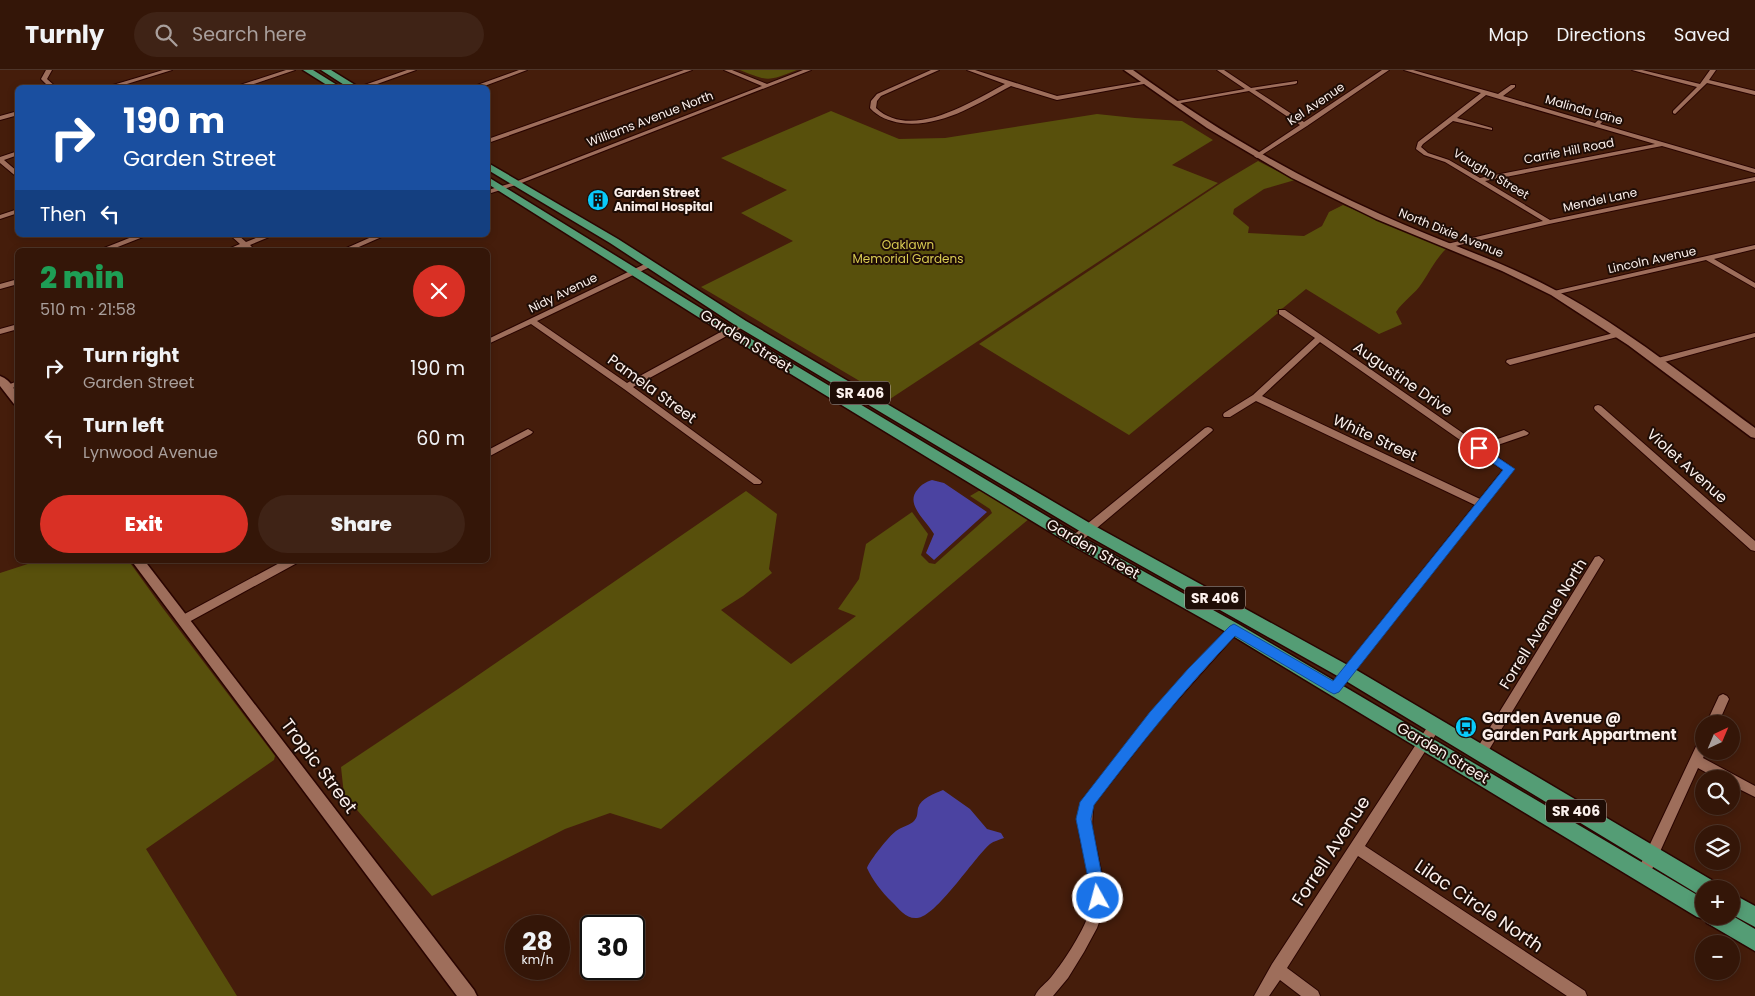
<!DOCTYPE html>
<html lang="en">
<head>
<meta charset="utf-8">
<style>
	:root { --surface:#341608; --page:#3f2316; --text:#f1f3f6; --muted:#a99f9c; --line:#4e3529; --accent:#d93025 }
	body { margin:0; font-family:Poppins,sans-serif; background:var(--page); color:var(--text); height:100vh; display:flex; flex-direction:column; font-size:19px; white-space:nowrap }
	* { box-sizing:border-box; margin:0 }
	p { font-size:16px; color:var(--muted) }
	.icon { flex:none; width:28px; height:28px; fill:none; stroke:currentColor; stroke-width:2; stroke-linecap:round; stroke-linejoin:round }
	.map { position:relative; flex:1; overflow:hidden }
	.details { position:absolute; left:15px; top:178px; width:475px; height:315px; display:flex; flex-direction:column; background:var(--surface); border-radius:8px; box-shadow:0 2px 8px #0003,0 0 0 1px var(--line) }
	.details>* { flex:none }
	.hud { position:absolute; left:15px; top:15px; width:475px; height:152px; border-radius:8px; box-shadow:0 2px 8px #0003,0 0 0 1px var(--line); background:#1a4fa0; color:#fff; overflow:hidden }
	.needle { width:32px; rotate:44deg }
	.fabs { position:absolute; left:1695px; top:645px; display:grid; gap:10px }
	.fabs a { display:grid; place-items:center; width:45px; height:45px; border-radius:50%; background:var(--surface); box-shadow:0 2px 8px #0003,0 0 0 1px var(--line); font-size:25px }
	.speed { position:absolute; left:505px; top:845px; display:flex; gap:10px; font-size:25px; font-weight:700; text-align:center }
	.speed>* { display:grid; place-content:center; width:65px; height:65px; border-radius:50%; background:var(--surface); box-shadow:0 2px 8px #0003,0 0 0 1px var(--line); line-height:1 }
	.speed small { font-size:12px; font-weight:400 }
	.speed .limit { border:2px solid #111; border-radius:8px; background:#fff; color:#111 }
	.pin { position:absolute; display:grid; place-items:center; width:42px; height:42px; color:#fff; margin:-21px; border:2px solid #fff; border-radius:50%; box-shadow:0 1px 5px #0007 }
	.me { position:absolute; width:55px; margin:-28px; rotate:353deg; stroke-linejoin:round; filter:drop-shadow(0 0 4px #0008) }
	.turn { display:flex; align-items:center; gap:18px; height:105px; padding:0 25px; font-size:22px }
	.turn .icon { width:65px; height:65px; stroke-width:2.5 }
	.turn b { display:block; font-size:35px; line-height:42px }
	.then { display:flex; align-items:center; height:48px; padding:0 25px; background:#0003; gap:10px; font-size:19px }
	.round { display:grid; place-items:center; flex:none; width:52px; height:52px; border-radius:26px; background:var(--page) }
	.headline { display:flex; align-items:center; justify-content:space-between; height:85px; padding:0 25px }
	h1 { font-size:30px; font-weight:800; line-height:38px; color:#1e9e55 }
	.primary-button { display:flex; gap:10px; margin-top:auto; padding:10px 25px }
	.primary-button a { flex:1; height:58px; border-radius:30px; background:var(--accent); color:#fff; font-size:20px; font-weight:800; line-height:58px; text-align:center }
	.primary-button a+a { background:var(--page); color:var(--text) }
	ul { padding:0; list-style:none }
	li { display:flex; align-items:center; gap:15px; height:70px; padding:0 25px }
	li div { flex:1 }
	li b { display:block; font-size:19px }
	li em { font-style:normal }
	header { display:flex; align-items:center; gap:30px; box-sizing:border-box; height:70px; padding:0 25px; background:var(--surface); border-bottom:1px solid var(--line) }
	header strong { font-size:24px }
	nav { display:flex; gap:28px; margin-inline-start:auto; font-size:18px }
	.search { width:350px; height:45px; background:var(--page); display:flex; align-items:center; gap:12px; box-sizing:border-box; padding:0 18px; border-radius:28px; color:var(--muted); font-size:19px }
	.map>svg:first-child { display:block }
	.green { fill:#58500c }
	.water { fill:#4b43a1 }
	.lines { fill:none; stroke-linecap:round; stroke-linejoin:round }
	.minor-casing { stroke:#290400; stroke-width:2 }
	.tertiary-casing { stroke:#290400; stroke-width:3 }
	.primary-casing { stroke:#290400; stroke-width:3 }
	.minor { fill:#9e6e5b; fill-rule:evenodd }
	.tertiary { fill:#9e6e5b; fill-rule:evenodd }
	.primary { fill:#549d75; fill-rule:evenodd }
	.route { fill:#1a73e8; stroke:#114b97 }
	.labels { text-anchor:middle; stroke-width:4; stroke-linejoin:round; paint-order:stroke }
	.far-street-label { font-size:12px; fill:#fbf0ec; stroke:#1f0d06 }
	.far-poi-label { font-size:12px; font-weight:bold; fill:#fbf0ec; stroke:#1f0d06; text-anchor:start }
	.far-park-label { font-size:12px; fill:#d9cb52; stroke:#1f0d06 }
	.shield { fill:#1f0d06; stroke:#b9aca7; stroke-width:1 }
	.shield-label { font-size:14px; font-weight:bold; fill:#fbf0ec }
	.street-label { font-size:15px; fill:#fbf0ec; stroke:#1f0d06 }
	.poi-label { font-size:15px; font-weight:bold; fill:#fbf0ec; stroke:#1f0d06; text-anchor:start }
	.near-street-label { font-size:18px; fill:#fbf0ec; stroke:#1f0d06 }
</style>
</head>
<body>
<header>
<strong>Turnly</strong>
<div class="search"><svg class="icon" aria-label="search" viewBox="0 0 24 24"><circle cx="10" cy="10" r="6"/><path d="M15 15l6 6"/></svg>Search here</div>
<nav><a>Map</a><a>Directions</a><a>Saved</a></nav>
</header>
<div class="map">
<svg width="1755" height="926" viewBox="0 0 1755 926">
	<rect width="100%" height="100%" fill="#451d0b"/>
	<path class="green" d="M740,0H797C768,11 769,12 740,0Z
		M831,41L899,69L945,68L1097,44L1135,48L1182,51L1213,70L1172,95L1218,113L890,329L701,217L793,171L741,143L787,120L721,88Z
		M1258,91L1295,110L1264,119L1234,139L1233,144L1249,157L1248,163L1304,166L1322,156L1329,142L1343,135L1447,178C1437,187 1430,201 1422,213C1415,224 1403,231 1396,242L1402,254L1379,264L1306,219L1283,238L1276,241L1278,243L1129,365L979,274L1221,113Z
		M982,419L1030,448L661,759L610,743L565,759L432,826L344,725L341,697L458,619L746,421L777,444L769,499L772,503L743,526L721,540L791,594L856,546L838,539L859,509L866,474L912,442L928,464L921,485L929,493L935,494L992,443L990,439L970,426Z
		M40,490H128L162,537L275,686L274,690L146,779L237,926H0V503Z"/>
	<path class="water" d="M932,410L944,413L987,442L934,490L926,483L934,464C926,450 904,434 918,419C922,414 926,412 932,410Z
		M943,720L970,739L987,759L1001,763L1004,768C999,770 994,771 990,774C973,789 936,847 917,848C906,849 899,839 892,832C881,821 873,811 867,798C870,790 889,766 896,761C901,757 908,756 913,752C918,747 917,744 918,738C921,728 934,724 943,720Z"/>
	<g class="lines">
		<g class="minor-casing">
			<path id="minor" d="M46,0H52L47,9L57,18H50L41,9Z
				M163,0H172L114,18H103Z
				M286,0H295L242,18H231Z
				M407,0H416L366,18H356Z
				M519,0H527L479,18H469Z
				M684,0H692L488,73V69Z
				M724,0H732L767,14L803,0H811L519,114L488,124V120L515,112L762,16Z
				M931,0H939L881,26L877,31L876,38C911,71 971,32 1005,14L967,0H975L1057,26L1146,11L1149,13L1057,30L1011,16C977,34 941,58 901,53C889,51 878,47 870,38L871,31L877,24Z
				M1217,0H1224L1251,18L1297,11V13L1295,14L1255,20L1304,52L1382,0H1389L1307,56L1257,88L1254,86L1255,85L1300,55L1249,21L1175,34L1172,32L1245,19Z
				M1404,0H1413L1498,24L1511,15H1515V17L1503,26L1595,53L1607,42H1611V44L1600,54L1755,99V103L1662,76L1485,111L1550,150L1755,107V111L1549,154L1447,178V174L1543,151L1445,92L1424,85L1416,79L1418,72L1481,23ZM1486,25L1496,28L1655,74L1480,108L1449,90L1428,83L1421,77L1423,74L1453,51L1492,60V58L1457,48Z
				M1632,0H1642L1700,14L1710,0H1716L1709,10L1755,21V25L1707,13L1675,44L1673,43V41L1697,17Z
				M18,41V45L0,50V46Z
				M18,81V85L4,90L18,102V108L0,93V87Z
				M18,139V143L0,149V145Z
				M137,165H148L110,180H99Z
				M230,165H238L246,172L263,165H274L250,175L255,180H247L244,177L237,180H226L240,174Z
				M376,165H386L352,180H342Z
				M1755,175V179L1714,189L1755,213V218L1706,190L1554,225L1550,223L1554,221Z
				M649,192H652V196L537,251L627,313L739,252H745V256L633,317L760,410L762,412L760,414H754L624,319L531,254L488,274V269Z
				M18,209V214L0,219V214Z
				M1279,240H1285L1480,375L1524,360L1529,363L1527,365L1486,379L1514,399L1338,622L1334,624L1330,622L1328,619L1330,616L1475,435L1256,331L1230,347H1224L1223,345L1224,343L1253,325L1315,268L1279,244ZM1320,272L1503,400L1480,429L1262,326Z
				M18,254V259L0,264V259Z
				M1618,262H1621V266L1510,295L1506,292L1507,290Z
				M1755,263V267L1657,294L1653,291L1654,289Z
				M18,311V316L6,320L2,317Z
				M1598,335L1601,336L1755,471V481L1751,480L1595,340L1594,338L1595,336Z
				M1208,357L1211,358L1213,360L1211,362L1079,473H1071L1070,470L1071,467L1205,358Z
				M528,359L533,362L531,364L488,387V380Z
				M1599,486L1604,490L1484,688L1480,689L1476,688L1474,684L1476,680L1595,487Z
				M285,490H298L297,493L187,553H179L178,550L179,547Z
				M1234,555L1238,556L1239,559L1238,562L1162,647L1093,735L1092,758L1104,815L1103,841L1097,858L1084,882L1068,908L1053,926H1035C1038,918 1047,913 1052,906C1064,891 1086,858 1090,839C1098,803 1067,762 1083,729L1154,640L1230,556Z
				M1723,624L1727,626L1729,629L1718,654H1706L1719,626Z
				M1434,652L1438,653L1440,657L1438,661L1365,776L1585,921L1587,926H1567L1358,786L1287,898L1318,921L1320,926H1301L1280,910L1269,926H1254L1272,894L1430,653Z
				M1704,667V681H1706L1703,688L1755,716V727L1731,715V709H1718L1698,698L1648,808L1643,810L1638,808L1636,804L1700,668Z"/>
		</g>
		<g class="tertiary-casing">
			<path id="tertiary" d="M1124,0H1133C1210,56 1292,105 1380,144C1438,171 1500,190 1557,221C1627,259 1691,311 1755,358V368L1751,367L1628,275L1551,225L1502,201L1376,149L1292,108L1207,58Z
				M0,306C12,310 18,324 18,335L14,334L0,316Z
				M131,490H144L474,920L477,926H457Z"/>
		</g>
		<g class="primary-casing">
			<path id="primary" d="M303,0H313L337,15L330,17Z
				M321,0H331L360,18H349Z
				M488,93L618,169L746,251L1093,455L1353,598L1715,812L1718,819H1704V827L1701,826L1341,608L1083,463L738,257L610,173L488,100Z
				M488,107L733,258L1080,466L1240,555L1704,829V846L1731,845L1755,859V881L1707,853L1705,849L1697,847L1228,563L1070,474L930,389L725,264L488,114Z
				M1731,823L1755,836V857L1731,844Z"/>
		</g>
		<use href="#minor" class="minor"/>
		<use href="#tertiary" class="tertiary"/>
		<use href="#primary" class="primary"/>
	</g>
	<path class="route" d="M1479,375L1515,399L1339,622L1334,624L1330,622L1235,566C1184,619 1139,676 1094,735L1091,749L1106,828L1104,833L1098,835L1093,833L1076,749L1080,732L1150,642L1188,599L1230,556L1234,554L1333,611L1503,400L1475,381L1474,378Z"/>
	<defs>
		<g id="building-disc" transform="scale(1.125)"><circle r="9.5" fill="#09cafa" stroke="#1f0d06"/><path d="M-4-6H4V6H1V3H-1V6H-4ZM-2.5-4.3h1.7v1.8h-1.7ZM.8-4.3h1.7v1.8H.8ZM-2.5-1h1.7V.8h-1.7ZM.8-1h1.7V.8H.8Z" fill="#111"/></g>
		<g id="bus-disc" transform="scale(1.125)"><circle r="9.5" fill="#09cafa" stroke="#1f0d06"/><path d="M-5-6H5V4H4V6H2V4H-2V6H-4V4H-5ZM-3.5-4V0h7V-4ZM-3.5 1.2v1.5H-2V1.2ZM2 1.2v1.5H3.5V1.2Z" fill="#111"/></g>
	</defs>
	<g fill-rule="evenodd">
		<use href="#building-disc" x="598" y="130"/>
		<use href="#bus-disc" x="1466" y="657"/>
	</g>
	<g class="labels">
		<g class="far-street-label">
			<text transform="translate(1316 34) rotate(-34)" y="4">Kel Avenue</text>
			<text transform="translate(1584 40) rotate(16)" y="4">Malinda Lane</text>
			<text transform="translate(650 49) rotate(-21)" y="4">Williams Avenue North</text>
			<text transform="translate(1569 81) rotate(-11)" y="4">Carrie Hill Road</text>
			<text transform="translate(1491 104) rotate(31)" y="4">Vaughn Street</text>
			<text transform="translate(1600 130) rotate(-12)" y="4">Mendel Lane</text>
			<text transform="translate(1451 163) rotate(22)" y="4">North Dixie Avenue</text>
			<text transform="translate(1652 190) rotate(-12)" y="4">Lincoln Avenue</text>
			<text transform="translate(563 223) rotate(-26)" y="4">Nidy Avenue</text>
		</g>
		<g class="far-poi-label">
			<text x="614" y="127">Garden Street<tspan x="614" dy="14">Animal Hospital</tspan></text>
		</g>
		<g class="far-park-label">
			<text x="908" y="179">Oaklawn<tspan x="908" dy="14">Memorial Gardens</tspan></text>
		</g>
		<g class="shield">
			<rect x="830" y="311.5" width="60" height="23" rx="4"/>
			<rect x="1185" y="516.5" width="60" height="23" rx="4"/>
			<rect x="1546" y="729.5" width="60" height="23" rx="4"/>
		</g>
		<g class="shield-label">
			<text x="860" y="328">SR 406</text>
			<text x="1215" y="533">SR 406</text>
			<text x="1576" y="746">SR 406</text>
		</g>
		<g class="street-label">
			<text transform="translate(746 271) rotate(32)" y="5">Garden Street</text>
			<text transform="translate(1403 309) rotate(35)" y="5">Augustine Drive</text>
			<text transform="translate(652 319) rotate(36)" y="5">Pamela Street</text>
			<text transform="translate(1375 368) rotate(25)" y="5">White Street</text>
			<text transform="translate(1687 396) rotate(42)" y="5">Violet Avenue</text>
			<text transform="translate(1093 479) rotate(30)" y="5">Garden Street</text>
			<text transform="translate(1543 554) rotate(-58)" y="5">Forrell Avenue North</text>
			<text transform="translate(1443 683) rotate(31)" y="5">Garden Street</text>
		</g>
		<g class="poi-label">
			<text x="1482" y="653">Garden Avenue @<tspan x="1482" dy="17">Garden Park Appartment</tspan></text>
		</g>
		<g class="near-street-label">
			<text transform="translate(319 696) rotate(53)" y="6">Tropic Street</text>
			<text transform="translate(1331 781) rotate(-57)" y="6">Forrell Avenue</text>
			<text transform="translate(1479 836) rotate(34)" y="6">Lilac Circle North</text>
		</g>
	</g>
</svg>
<div class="fabs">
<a><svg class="needle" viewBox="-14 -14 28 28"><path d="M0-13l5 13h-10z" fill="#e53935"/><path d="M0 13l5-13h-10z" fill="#a99f9c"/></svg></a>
<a><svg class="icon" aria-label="search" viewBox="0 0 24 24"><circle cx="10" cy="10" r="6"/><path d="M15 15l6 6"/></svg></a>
<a><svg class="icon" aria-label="layers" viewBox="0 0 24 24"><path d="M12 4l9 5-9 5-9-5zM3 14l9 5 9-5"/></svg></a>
<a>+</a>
<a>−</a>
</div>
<div class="speed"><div>28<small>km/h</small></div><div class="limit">30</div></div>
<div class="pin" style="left:1479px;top:378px;background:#d93025"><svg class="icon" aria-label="arrive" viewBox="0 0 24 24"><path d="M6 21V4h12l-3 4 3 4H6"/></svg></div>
<svg class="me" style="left:1098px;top:828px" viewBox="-20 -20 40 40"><circle r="17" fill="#1a73e8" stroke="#fff" stroke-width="3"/><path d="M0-11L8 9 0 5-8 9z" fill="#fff"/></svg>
<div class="hud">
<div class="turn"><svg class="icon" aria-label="right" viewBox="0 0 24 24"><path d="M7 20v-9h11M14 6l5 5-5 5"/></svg><div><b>190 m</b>Garden Street</div></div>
<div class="then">Then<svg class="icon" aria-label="left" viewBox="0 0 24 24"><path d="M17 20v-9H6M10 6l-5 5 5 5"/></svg></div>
</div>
<section class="details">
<div class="headline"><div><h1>2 min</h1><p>510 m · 21:58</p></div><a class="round" style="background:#d93025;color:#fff"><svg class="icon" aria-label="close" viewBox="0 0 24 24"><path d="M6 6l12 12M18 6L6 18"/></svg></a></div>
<ul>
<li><svg class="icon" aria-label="right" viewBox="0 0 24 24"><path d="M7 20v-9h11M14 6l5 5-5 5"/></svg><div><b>Turn right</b><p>Garden Street</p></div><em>190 m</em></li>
<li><svg class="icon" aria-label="left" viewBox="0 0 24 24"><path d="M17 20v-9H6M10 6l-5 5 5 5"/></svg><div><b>Turn left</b><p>Lynwood Avenue</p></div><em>60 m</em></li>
</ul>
<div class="primary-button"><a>Exit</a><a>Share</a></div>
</section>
</div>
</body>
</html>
